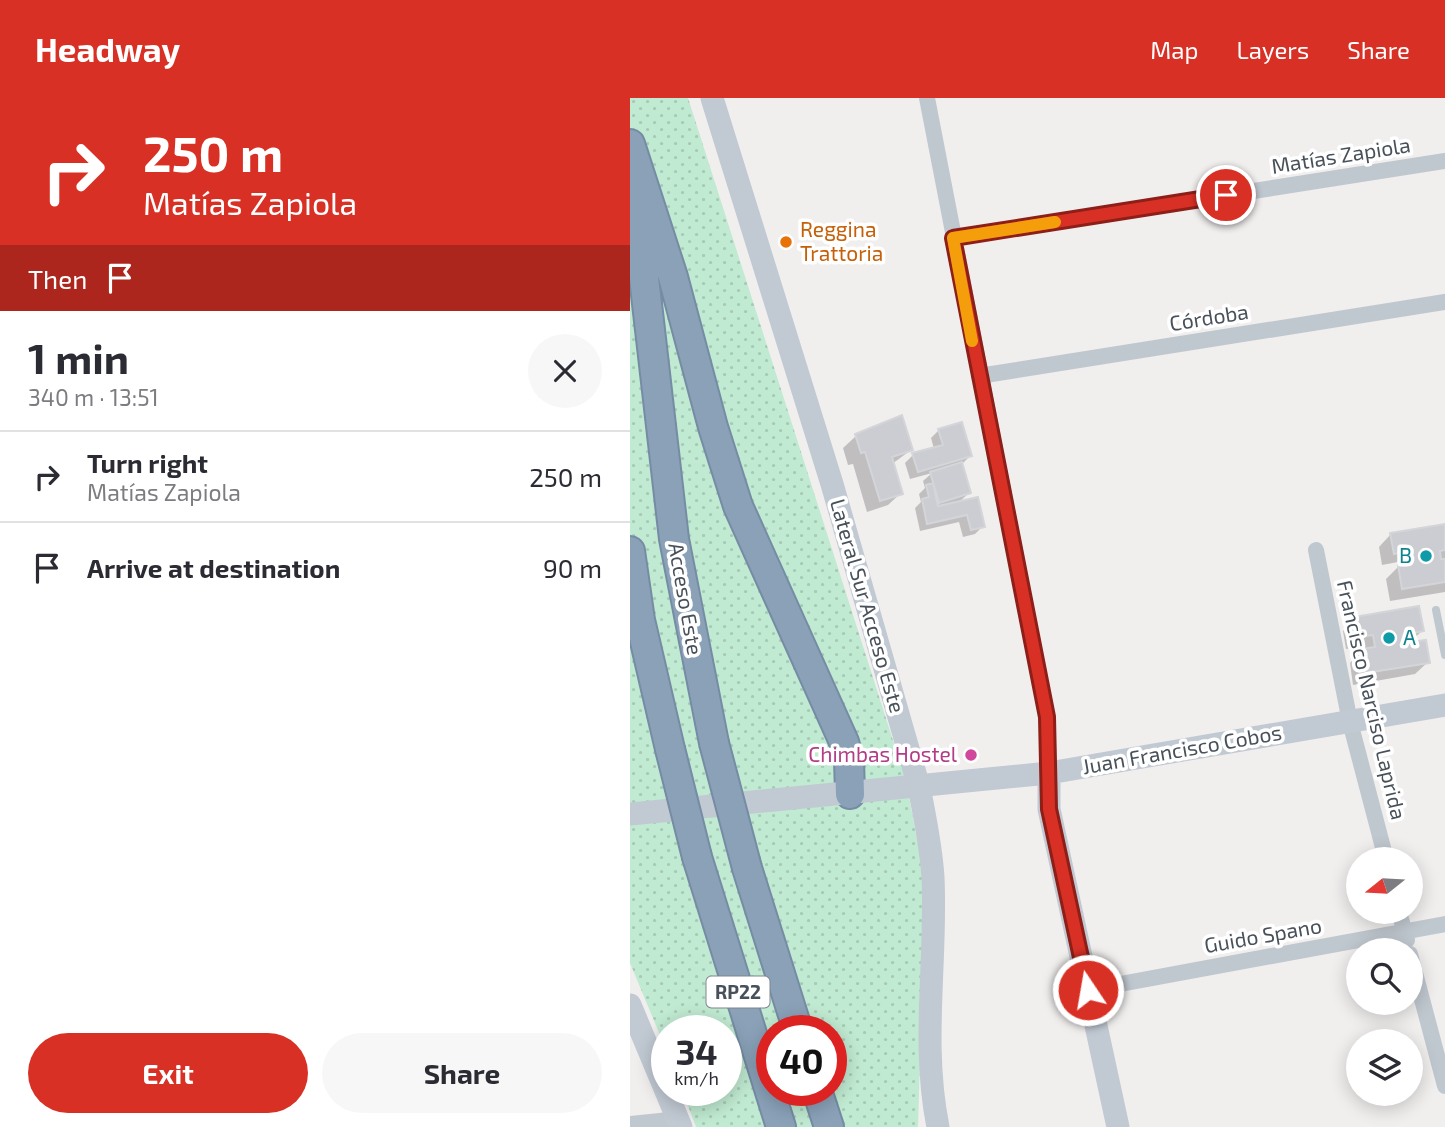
<!DOCTYPE html>
<html lang="en">
<head>
<meta charset="utf-8">
<style>
	:root { --surface:#fff; --page:#f7f7f7; --text:#2b2b33; --muted:#7c7c81; --line:#e1e1e2; --accent:#d93025 }
	body { margin:0; font-family:"Exo 2",sans-serif; background:var(--page); color:var(--text); height:100vh; display:flex; flex-direction:column; font-size:26px; white-space:nowrap }
	* { box-sizing:border-box; margin:0 }
	p { font-size:23px; color:var(--muted) }
	.icon { flex:none; width:38px; height:38px; fill:none; stroke:currentColor; stroke-width:2; stroke-linecap:round; stroke-linejoin:round }
	.map { position:relative; flex:1; overflow:hidden }
	.sheet { display:flex; flex-direction:column; background:var(--surface); width:630px }
	.sheet>* { flex:none }
	.hud { background:#d93025; color:#fff; overflow:hidden }
	.needle { width:46px; rotate:252deg }
	.tools { position:absolute; left:716px; top:749px; display:grid; gap:14px }
	.tools a { display:grid; place-items:center; width:77px; height:77px; border-radius:50%; background:var(--surface); box-shadow:0 4px 18px #0003; font-size:35px }
	.speed { position:absolute; left:21px; top:917px; display:flex; gap:14px; font-size:35px; font-weight:700; text-align:center }
	.speed>* { display:grid; place-content:center; width:91px; height:91px; border-radius:50%; background:var(--surface); box-shadow:0 4px 18px #0003; line-height:1 }
	.speed small { font-size:18px; font-weight:400 }
	.speed .limit { border:10px solid #d22; background:#fff; color:#111 }
	.pin { position:absolute; display:grid; place-items:center; width:60px; height:60px; color:#fff; margin:-30px; border:4px solid #fff; border-radius:50%; box-shadow:0 2px 7px #0007 }
	.me { position:absolute; width:77px; margin:-38px; rotate:348deg; stroke-linejoin:round; filter:drop-shadow(0 0 5px #0008) }
	.turn { display:flex; align-items:center; gap:24px; height:147px; padding:0 28px; font-size:32px }
	.turn .icon { width:91px; height:91px; stroke-width:2.5 }
	.turn b { display:block; font-size:49px; line-height:60px }
	.then { display:flex; align-items:center; height:66px; padding:0 28px; background:#0003; gap:14px; font-size:26px }
	.round { display:grid; place-items:center; flex:none; width:74px; height:74px; border-radius:37px; background:var(--page) }
	.summary { display:flex; align-items:center; justify-content:space-between; height:119px; padding:0 28px }
	h1 { font-size:42px; font-weight:700; line-height:52px }
	.cta { display:flex; gap:14px; margin-top:auto; padding:14px 28px }
	.cta a { flex:1; height:80px; border-radius:42px; background:var(--accent); color:#fff; font-size:28px; font-weight:700; line-height:80px; text-align:center }
	.cta a+a { background:var(--page); color:var(--text) }
	ul { padding:0; list-style:none }
	li { display:flex; align-items:center; gap:21px; height:91px; padding:0 28px; border-top:2px solid var(--line) }
	li div { flex:1 }
	li b { display:block; font-size:26px }
	li em { font-style:normal }
	header { display:flex; align-items:center; gap:42px; box-sizing:border-box; height:98px; padding:0 35px; background:var(--accent); color:#fff }
	header strong { font-size:33px }
	nav { display:flex; gap:38px; margin-inline-start:auto; font-size:24px }
	main { display:flex; flex:1; min-height:0 }
	.map>svg:first-child { display:block }
	.grass { fill:url(#grass-dots); fill-rule:evenodd }
	.shadow { fill:#0003 }
	.building { fill:#cccdd2; stroke:#d3d5d9; stroke-width:2 }
	.lines { fill:none; stroke-linecap:round; stroke-linejoin:round }
	.highway-casing { stroke:#768ca4; stroke-width:32 }
	.lane { stroke:#c0c8cf; stroke-width:8 }
	.street { stroke:#c0c8cf; stroke-width:16 }
	.secondary { stroke:#c1c9d3; stroke-width:23 }
	.highway { stroke:#8aa1b8; stroke-width:28 }
	.highway-bridge-casing { stroke:#768ca4; stroke-width:32; stroke-linecap:butt }
	.highway-bridge { stroke:#8aa1b8; stroke-width:28 }
	.route-casing { stroke:#8d1f18; stroke-width:18 }
	.route { stroke:#d93025; stroke-width:12 }
	.slow { stroke:#f59e0b; stroke-width:12 }
	.food-dot { fill:#e8710a; stroke:#fff; stroke-width:2.5 }
	.culture-dot { fill:#0f9aa8; stroke:#fff; stroke-width:2.5 }
	.hotel-dot { fill:#d1479c; stroke:#fff; stroke-width:2.5 }
	.labels { text-anchor:middle; stroke-width:7; stroke-linejoin:round; paint-order:stroke }
	.shield { fill:#fff; stroke:#7f858c; stroke-width:2 }
	.shield-label { font-size:19px; font-weight:bold; fill:#48515a }
	.street-label { font-size:21px; fill:#48515a; stroke:#fff }
	.food-label { font-size:21px; fill:#c56008; stroke:#fff; text-anchor:start }
	.culture-label { font-size:21px; fill:#0d838f; stroke:#fff; text-anchor:end }
	.hotel-label { font-size:21px; fill:#b23c85; stroke:#fff; text-anchor:end }
</style>
</head>
<body>
<header>
<strong>Headway</strong>
<nav><a>Map</a><a>Layers</a><a>Share</a></nav>
</header>
<main>
<section class="sheet">
<div class="hud">
<div class="turn"><svg class="icon" aria-label="right" viewBox="0 0 24 24"><path d="M7 20v-9h11M14 6l5 5-5 5"/></svg><div><b>250 m</b>Matías Zapiola</div></div>
<div class="then">Then<svg class="icon" aria-label="arrive" viewBox="0 0 24 24"><path d="M6 21V4h12l-3 4 3 4H6"/></svg></div>
</div>
<div class="summary"><div><h1>1 min</h1><p>340 m · 13:51</p></div><a class="round"><svg class="icon" aria-label="close" viewBox="0 0 24 24"><path d="M6 6l12 12M18 6L6 18"/></svg></a></div>
<ul>
<li><svg class="icon" aria-label="right" viewBox="0 0 24 24"><path d="M7 20v-9h11M14 6l5 5-5 5"/></svg><div><b>Turn right</b><p>Matías Zapiola</p></div><em>250 m</em></li>
<li><svg class="icon" aria-label="arrive" viewBox="0 0 24 24"><path d="M6 21V4h12l-3 4 3 4H6"/></svg><div><b>Arrive at destination</b></div><em>90 m</em></li>
</ul>
<div class="cta"><a>Exit</a><a>Share</a></div>
</section>
<div class="map">
<svg width="815" height="1029" viewBox="0 0 815 1029">
	<defs>
		<pattern id="grass-dots" width="8" height="8" patternUnits="userSpaceOnUse" patternTransform="scale(1.75)"><rect width="8" height="8" fill="#c0ead1"/><path d="M2 2h.1M6 6h.1" fill="none" stroke="#a6cab6" stroke-width="1.8" stroke-linecap="round"/></pattern>
	</defs>
	<rect width="100%" height="100%" fill="#f1eeee"/>
	<path class="grass" d="M0,0H58L276,683L295,784L288,1029H66L52,992H96V933H37V954L0,865ZM142,933H201V992H142Z"/>
	<path class="shadow" d="M309,332L340,358L331,367L339,395L328,405L353,428L345,436L333,439L329,424L290,433L285,410L291,404L289,396L295,390L293,383L302,375L280,381L275,365L283,357L304,351L301,340Z
		M226,338L281,352L262,366L271,395L258,407L237,414L223,366L218,367L213,350Z
		M815,427V494L760,503L756,481L768,469V464L752,467L749,449L761,436Z
		M725,520L792,533L778,546L798,564L785,576L723,587L720,565L732,553L731,548L716,551L713,533Z"/>
	<path class="building" d="M272,317L283,352L262,359L273,396L250,403L235,354L231,355L225,336Z
		M332,324L342,358L288,374L282,355L313,347L308,331Z
		M332,364L341,395L309,405L300,374Z
		M303,385L308,408L348,399L355,429L341,432L337,417L297,426L292,401L299,399L296,387Z
		M815,426V452L810,453L811,461H815V484L772,491L768,467L782,465L780,453L764,456L760,435Z
		M789,508L794,533L773,537L775,545L796,542L800,565L735,575L731,551L745,549L743,537L728,539L724,519Z"/>
	<g class="lines">
		<g class="highway-casing">
			<path id="highway" d="M0,46L43,179L83,329L108,408L214,644L219,661L220,696
				M5,101L44,441L84,645
				M0,453L10,522L40,651
				M67,759L151,1029
				M117,770L168,933
				M187,992L199,1029"/>
		</g>
		<path class="lane" d="M806,512L815,557"/>
		<path class="street" d="M297,0L417,619L419,675
			M323,140L815,63
			M349,278L815,204
			M686,452L720,624L756,761
			M769,814L777,842
			M780,856L815,988
			M458,892L815,826
			M0,1026L49,1021"/>
		<path class="secondary" d="M82,0L202,386L289,689C295,719 301,748 303,779C307,863 291,945 308,1029
			M419,675V711L488,1029
			M0,716L419,675L815,607
			M0,907L51,1029"/>
		<use href="#highway" class="highway"/>
		<g class="highway-bridge-casing">
			<path id="highway-bridge" d="M84,645L117,770
				M40,651L67,759"/>
		</g>
		<use href="#highway-bridge" class="highway-bridge"/>
	</g>
	<g class="lines">
		<g class="route-casing">
			<path id="route" d="M458,892L419,711L417,619L323,140L596,97"/>
		</g>
		<use href="#route" class="route"/>
		<path class="slow" d="M342,243L323,140L425,124"/>
	</g>
	<circle class="food-dot" cx="156" cy="144" r="7"/>
	<g class="culture-dot">
		<circle cx="796" cy="458" r="7"/>
		<circle cx="759" cy="540" r="7"/>
	</g>
	<circle class="hotel-dot" cx="341" cy="657" r="7"/>
	<g class="labels">
		<rect class="shield" x="76.5" y="878.5" width="63" height="31" rx="5"/>
		<g class="shield-label">
			<text x="108" y="901">RP22</text>
		</g>
		<g class="street-label">
			<text transform="translate(711 58) rotate(-9)" y="7">Matías Zapiola</text>
			<text transform="translate(579 220) rotate(-9)" y="7">Córdoba</text>
			<text transform="translate(55 501) rotate(80)" y="7">Acceso Este</text>
			<text transform="translate(237 508) rotate(74)" y="7">Lateral Sur Acceso Este</text>
			<text transform="translate(741 602) rotate(77)" y="7">Francisco Narciso Laprida</text>
			<text transform="translate(552 652) rotate(-10)" y="7">Juan Francisco Cobos</text>
			<text transform="translate(633 838) rotate(-10)" y="7">Guido Spano</text>
		</g>
		<g class="food-label">
			<text x="170" y="139">Reggina<tspan x="170" dy="24">Trattoria</tspan></text>
		</g>
		<g class="culture-label">
			<text x="782" y="465">B</text>
			<text x="773" y="547" text-anchor="start">A</text>
		</g>
		<g class="hotel-label">
			<text x="327" y="664">Chimbas Hostel</text>
		</g>
	</g>
</svg>
<div class="tools">
<a><svg class="needle" viewBox="-14 -14 28 28"><path d="M0-13l5 13h-10z" fill="#e53935"/><path d="M0 13l5-13h-10z" fill="#7c7c81"/></svg></a>
<a><svg class="icon" aria-label="search" viewBox="0 0 24 24"><circle cx="10" cy="10" r="6"/><path d="M15 15l6 6"/></svg></a>
<a><svg class="icon" aria-label="layers" viewBox="0 0 24 24"><path d="M12 4l9 5-9 5-9-5zM3 14l9 5 9-5"/></svg></a>
</div>
<div class="speed"><div>34<small>km/h</small></div><div class="limit">40</div></div>
<div class="pin" style="left:596px;top:97px;background:#d93025"><svg class="icon" aria-label="arrive" viewBox="0 0 24 24"><path d="M6 21V4h12l-3 4 3 4H6"/></svg></div>
<svg class="me" style="left:458px;top:892px" viewBox="-20 -20 40 40"><circle r="17" fill="#d93025" stroke="#fff" stroke-width="3"/><path d="M0-11L8 9 0 5-8 9z" fill="#fff"/></svg>
</div>
</main>
</body>
</html>
